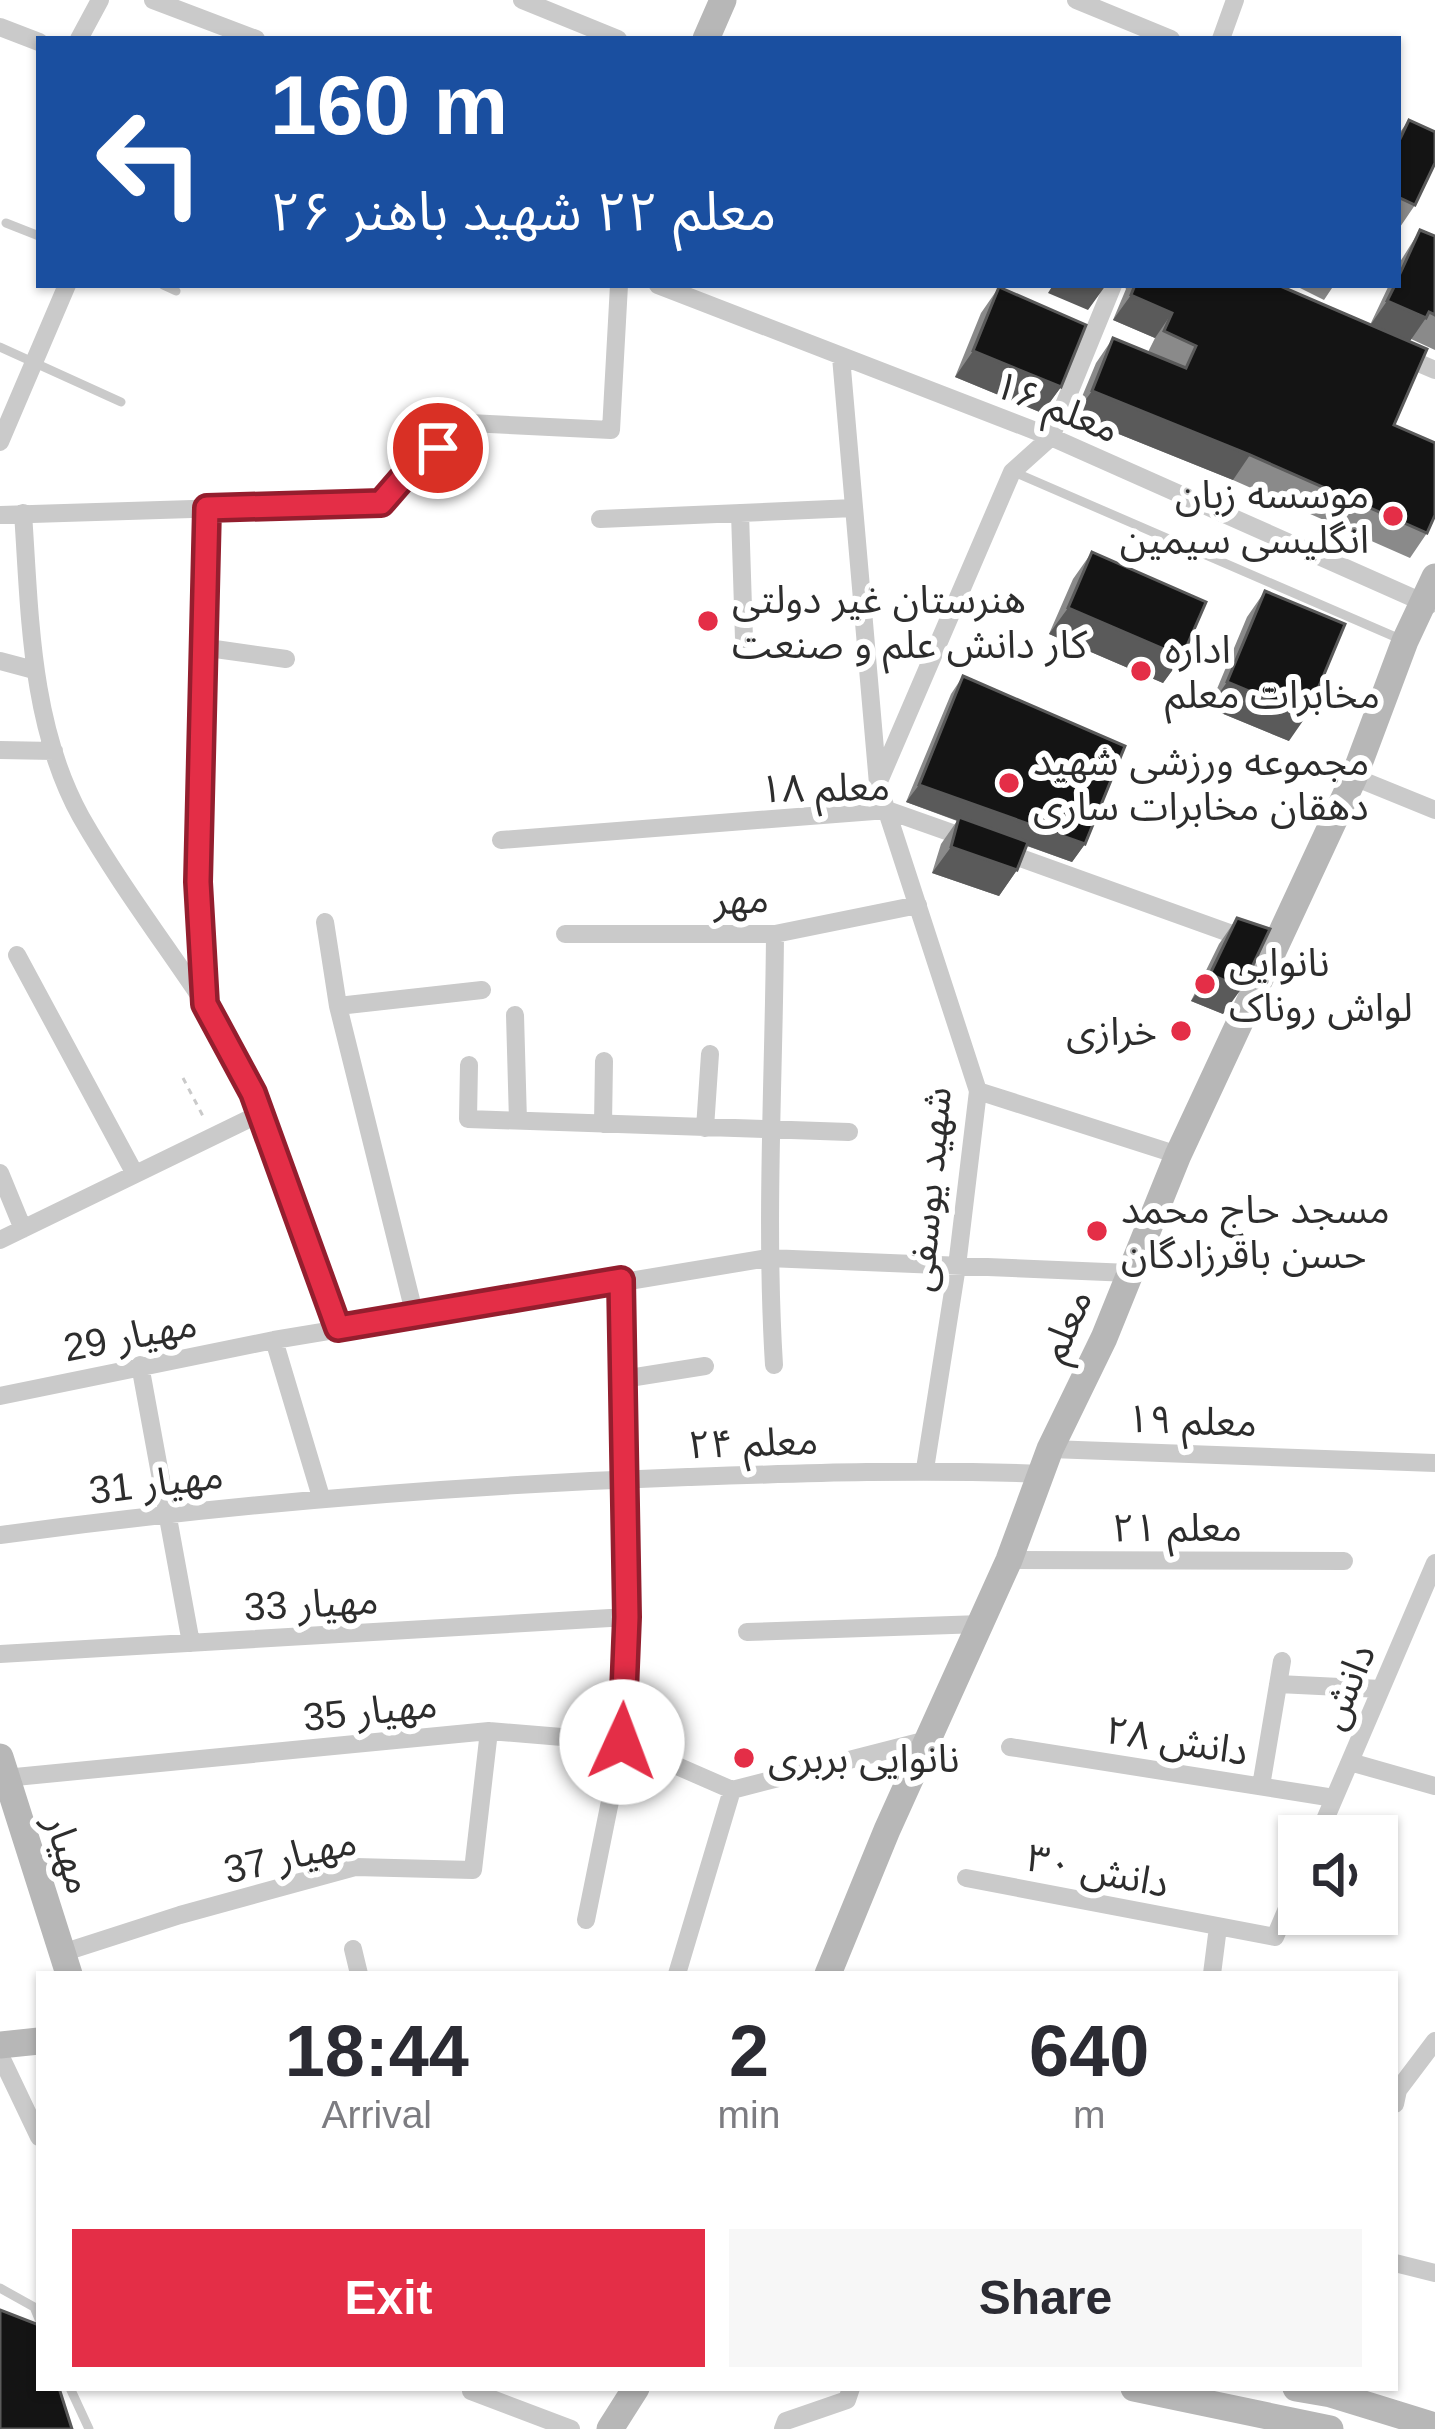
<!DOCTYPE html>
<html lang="en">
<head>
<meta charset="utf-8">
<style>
	:root { --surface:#fff; --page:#f7f7f7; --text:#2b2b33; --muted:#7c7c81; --accent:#e42e47 }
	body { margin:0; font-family:Helvetica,"Noto Sans Arabic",sans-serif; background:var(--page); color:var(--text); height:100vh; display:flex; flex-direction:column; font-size:45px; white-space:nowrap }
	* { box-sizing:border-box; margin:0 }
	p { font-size:39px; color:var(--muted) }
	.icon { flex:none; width:66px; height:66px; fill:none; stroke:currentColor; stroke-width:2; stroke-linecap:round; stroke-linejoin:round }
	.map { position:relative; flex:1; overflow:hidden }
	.details { position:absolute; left:36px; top:1971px; width:1362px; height:420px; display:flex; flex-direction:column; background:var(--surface); border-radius:0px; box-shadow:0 3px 9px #0004 }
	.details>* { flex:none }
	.banner { position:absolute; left:36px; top:36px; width:1365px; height:252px; border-radius:0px; box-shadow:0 3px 9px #0004; background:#1a4fa0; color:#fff; overflow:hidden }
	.controls { position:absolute; left:1278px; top:1815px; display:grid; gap:24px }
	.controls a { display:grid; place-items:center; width:120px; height:120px; border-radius:0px; background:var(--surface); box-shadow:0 3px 9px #0004; font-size:60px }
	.pin { position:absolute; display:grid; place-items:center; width:102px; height:102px; color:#fff; margin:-51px; border:6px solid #fff; border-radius:50%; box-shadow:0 3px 12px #0007 }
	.me { position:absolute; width:132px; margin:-66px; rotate:2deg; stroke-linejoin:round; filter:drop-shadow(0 0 9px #0008) }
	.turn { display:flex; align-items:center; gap:42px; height:252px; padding:0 36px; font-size:54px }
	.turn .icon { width:156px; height:156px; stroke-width:2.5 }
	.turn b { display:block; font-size:84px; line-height:102px }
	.eta { display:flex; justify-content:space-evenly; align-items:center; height:204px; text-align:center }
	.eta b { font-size:72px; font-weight:700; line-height:84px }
	.action { display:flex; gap:24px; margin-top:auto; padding:24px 36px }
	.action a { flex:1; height:138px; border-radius:0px; background:var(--accent); color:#fff; font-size:48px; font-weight:700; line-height:138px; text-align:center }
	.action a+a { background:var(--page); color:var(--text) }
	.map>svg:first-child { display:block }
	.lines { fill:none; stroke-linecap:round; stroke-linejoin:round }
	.path { stroke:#cacaca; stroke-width:3; stroke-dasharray:6 6; stroke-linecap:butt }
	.lane { stroke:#cacaca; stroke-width:9 }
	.street { stroke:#cacaca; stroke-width:18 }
	.secondary { stroke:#b7b7b7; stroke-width:27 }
	.wall { fill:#8a8a8a }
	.shaded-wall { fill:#5a5a5a }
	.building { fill:#141414; stroke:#5a5a5a; stroke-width:3 }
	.route-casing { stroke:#941e2e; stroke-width:30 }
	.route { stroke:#e42e47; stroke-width:21 }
	.poi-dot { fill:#e42e47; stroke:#fff; stroke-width:4.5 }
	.labels { text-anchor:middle; stroke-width:12; stroke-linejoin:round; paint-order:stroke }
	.street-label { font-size:39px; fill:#2d2d2d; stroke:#fff }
	.poi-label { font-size:39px; fill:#2d2d2d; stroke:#fff; text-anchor:start }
</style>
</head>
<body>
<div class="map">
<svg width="1435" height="2429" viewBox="0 0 1435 2429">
	<rect width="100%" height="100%" fill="#fff"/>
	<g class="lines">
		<path class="path" d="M183,1078L204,1118"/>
		<path class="lane" d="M6,223L39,236
			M163,285L176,291
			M0,347L121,402
			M1014,472L1400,639
			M0,2288L34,2307L39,2319
			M70,2388L89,2429"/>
		<path class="street" d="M153,0L256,39
			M522,0L618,39
			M1076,0L1171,39
			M0,27L39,42
			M79,39L100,0
			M1221,39L1235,0
			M658,285L1051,437L1429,605
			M1402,356L1435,370
			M841,357L878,784L978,1091L957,1266L925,1469
			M0,442L67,285
			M207,507L198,882L205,1005L253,1093L338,1328
			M23,513C30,614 30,725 81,817C117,880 162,940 203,1001
			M740,513L744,639
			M0,515L381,503L407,474L469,423L611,430L619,285
			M600,519L854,508
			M201,647L286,659
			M0,661L34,670
			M0,750L54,751
			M1354,777L1435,810
			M880,779L1012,472L1051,437L1113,285
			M501,840L887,810L969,839
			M1001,851L1246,939
			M325,922L338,1006L415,1316
			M565,934H775L918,905
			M17,955L135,1174
			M338,1006L482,990
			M515,1015L518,1121
			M469,1065L468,1119L849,1132
			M978,1091L1178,1155
			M603,1124L604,1061
			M705,1128L710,1054
			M0,1173L23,1229
			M0,1240L259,1114
			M140,1365L191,1643
			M774,1365C765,1221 774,1077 775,934
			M623,1379L705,1366
			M0,1396L274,1340
			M1050,1449L1435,1463
			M321,1497L274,1340L768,1258L1130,1273
			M0,1535C229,1504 458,1485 688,1477C807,1473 924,1469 1043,1474
			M1009,1560L1344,1561
			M747,1632L981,1624
			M0,1654L627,1617
			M1278,1684L1381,1689
			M1010,1747L1334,1798
			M1350,1762L1435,1786
			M5,1778L489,1731L622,1742L732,1790
			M1261,1786L1282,1661
			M732,1790L931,1739
			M1318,1836L1435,1563
			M966,1878L1275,1937L1299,1880
			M586,1920L622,1742L627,1617L621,1280
			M353,1949L359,1974
			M62,1953L180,1915L355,1867L473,1870L489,1731
			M677,1974L732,1790
			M1212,1974L1218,1927
			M0,2055L39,2137
			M1395,2104L1398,2090L1435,2041
			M1395,2263L1435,2273
			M471,2391L571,2429
			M783,2429L786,2421L847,2400L851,2388"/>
		<path class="secondary" d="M706,39L723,0
			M0,1757L69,1974
			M828,1974L887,1830L1009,1560L1050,1449L1104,1338L1178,1155L1354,777L1405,641L1435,577
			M0,2045L39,2041
			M1134,2388L1330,2429
			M1296,2388L1331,2394L1435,2426
			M610,2429L636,2388"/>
	</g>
	<path class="wall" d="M1409,120L1415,205L1398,230V135Z
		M1420,230L1435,236V350L1411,339L1409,341L1394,425L1427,533L1410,558L1233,480L1074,416L1096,363L1113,338L1148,352L1155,338L1113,320L1126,289L1124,285H1278L1370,325L1389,285H1398V265Z
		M1294,285H1334L1324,300Z
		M999,287L1061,387L1042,413L955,377L981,313Z
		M1092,552L1182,657L1163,683L1049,634L1073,579Z
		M1265,591L1289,741L1209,708L1247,617Z
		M963,676L1085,844L1072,862L1027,846L1017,870L999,896L932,873L941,844L957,821L906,802L951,694Z
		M1237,918L1223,1014L1191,1001L1219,944Z"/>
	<path class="shaded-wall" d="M1053,285H1106L1088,310L1048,293Z
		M1131,295L1172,313L1155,338L1113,320Z
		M1387,301L1426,318L1408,344L1369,327Z
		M973,351L1061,387L1042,413L955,377Z
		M1092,391L1250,455L1233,480L1074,416Z
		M1068,608L1182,657L1163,683L1049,634Z
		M1227,682L1307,715L1289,741L1209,708Z
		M919,785L1085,844L1072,862L906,802Z
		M951,847L1017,870L999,896L932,873Z
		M1210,974L1242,988L1223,1014L1191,1001Z"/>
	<path class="building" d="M1409,120L1435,132V163L1415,205L1398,197V143Z
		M1420,230L1435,236V315L1429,312L1426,318L1387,301L1395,285H1398V278Z
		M1135,285H1278L1427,349L1394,425L1435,443V515L1427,533L1250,455L1092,391L1113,338L1186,368L1196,346L1164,331L1172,313L1131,295Z
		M999,287L1086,325L1061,387L973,351Z
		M1092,552L1206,602L1182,657L1068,608Z
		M1265,591L1345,624L1307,715L1227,682Z
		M963,676L1125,746L1085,844L919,785Z
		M959,817L1028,842L1017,870L951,847Z
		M1237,918L1270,929L1242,988L1210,974Z
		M0,2310L39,2325V2388H59L72,2429H0Z"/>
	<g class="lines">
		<g class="route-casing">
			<path id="route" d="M438,448L407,473L381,503L207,508L198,882L205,1004L253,1093L338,1328L621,1280L627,1617L622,1742"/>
		</g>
		<use href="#route" class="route"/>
	</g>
	<g class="poi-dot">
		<circle cx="1393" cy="516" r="12"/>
		<circle cx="708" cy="621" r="12"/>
		<circle cx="1141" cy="671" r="12"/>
		<circle cx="1009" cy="783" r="12"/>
		<circle cx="1205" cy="984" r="12"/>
		<circle cx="1181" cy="1031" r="12"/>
		<circle cx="1097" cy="1231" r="12"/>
		<circle cx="744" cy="1758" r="12"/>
	</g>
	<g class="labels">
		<g class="street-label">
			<text transform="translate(1057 406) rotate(22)" y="14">معلم ۱۶</text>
			<text transform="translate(825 787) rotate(-1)" y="14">معلم ۱۸</text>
			<text transform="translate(741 899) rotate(-2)" y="14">مهر</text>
			<text transform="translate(928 1189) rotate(-85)" y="14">شهید یوسفی</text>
			<text transform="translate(1065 1325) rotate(-66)" y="14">معلم</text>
			<text transform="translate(130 1335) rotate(-11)" y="14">مهیار 29</text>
			<text transform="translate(1192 1420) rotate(2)" y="14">معلم ۱۹</text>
			<text transform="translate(753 1442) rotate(-2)" y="14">معلم ۲۴</text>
			<text transform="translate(156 1482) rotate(-7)" y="14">مهیار 31</text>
			<text x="1177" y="1541">معلم ۲۱</text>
			<text transform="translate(311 1603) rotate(-3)" y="14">مهیار 33</text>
			<text transform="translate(1346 1686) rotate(-67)" y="14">دانش</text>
			<text transform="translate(370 1710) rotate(-6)" y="14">مهیار 35</text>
			<text transform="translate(1177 1740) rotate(9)" y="14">دانش ۲۸</text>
			<text transform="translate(70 1854) rotate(72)" y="14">مهیار</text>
			<text transform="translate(290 1855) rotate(-13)" y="14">مهیار 37</text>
			<text transform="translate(1098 1870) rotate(11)" y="14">دانش ۳۰</text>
		</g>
		<g class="poi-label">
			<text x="1369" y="508" text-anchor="end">موسسه زبان<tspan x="1369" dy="45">انگلیسی سیمین</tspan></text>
			<text x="732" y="613">هنرستان غیر دولتی<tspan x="732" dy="45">کار دانش علم و صنعت</tspan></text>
			<text x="1165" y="663">اداره<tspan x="1165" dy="45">مخابرات معلم</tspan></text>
			<text x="1033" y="775">مجموعه ورزشی شهید<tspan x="1033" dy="45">دهقان مخابرات ساری</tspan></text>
			<text x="1229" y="976">نانوایی<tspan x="1229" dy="45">لواش روناک</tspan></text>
			<text x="1157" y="1045" text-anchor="end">خرازی</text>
			<text x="1121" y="1223">مسجد حاج محمد<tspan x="1121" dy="45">حسن باقرزادگان</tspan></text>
			<text x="768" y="1772">نانوایی بربری</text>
		</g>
	</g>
</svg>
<div class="controls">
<a><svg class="icon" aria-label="sound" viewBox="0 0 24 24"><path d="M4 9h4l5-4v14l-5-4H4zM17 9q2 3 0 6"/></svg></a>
</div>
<div class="pin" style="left:438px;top:448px;background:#d93025"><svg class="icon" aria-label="arrive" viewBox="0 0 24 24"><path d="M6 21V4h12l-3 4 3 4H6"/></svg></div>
<svg class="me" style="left:622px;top:1742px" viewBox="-20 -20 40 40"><circle r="19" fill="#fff"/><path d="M0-13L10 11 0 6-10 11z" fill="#e42e47"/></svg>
<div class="banner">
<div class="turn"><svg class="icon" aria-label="left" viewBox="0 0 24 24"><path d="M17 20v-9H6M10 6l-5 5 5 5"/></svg><div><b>160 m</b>معلم ۲۲ شهید باهنر ۲۶</div></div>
</div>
<section class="details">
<div class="eta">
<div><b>18:44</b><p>Arrival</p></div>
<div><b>2</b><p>min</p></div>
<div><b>640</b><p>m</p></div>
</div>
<div class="action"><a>Exit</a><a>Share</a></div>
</section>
</div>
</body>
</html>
